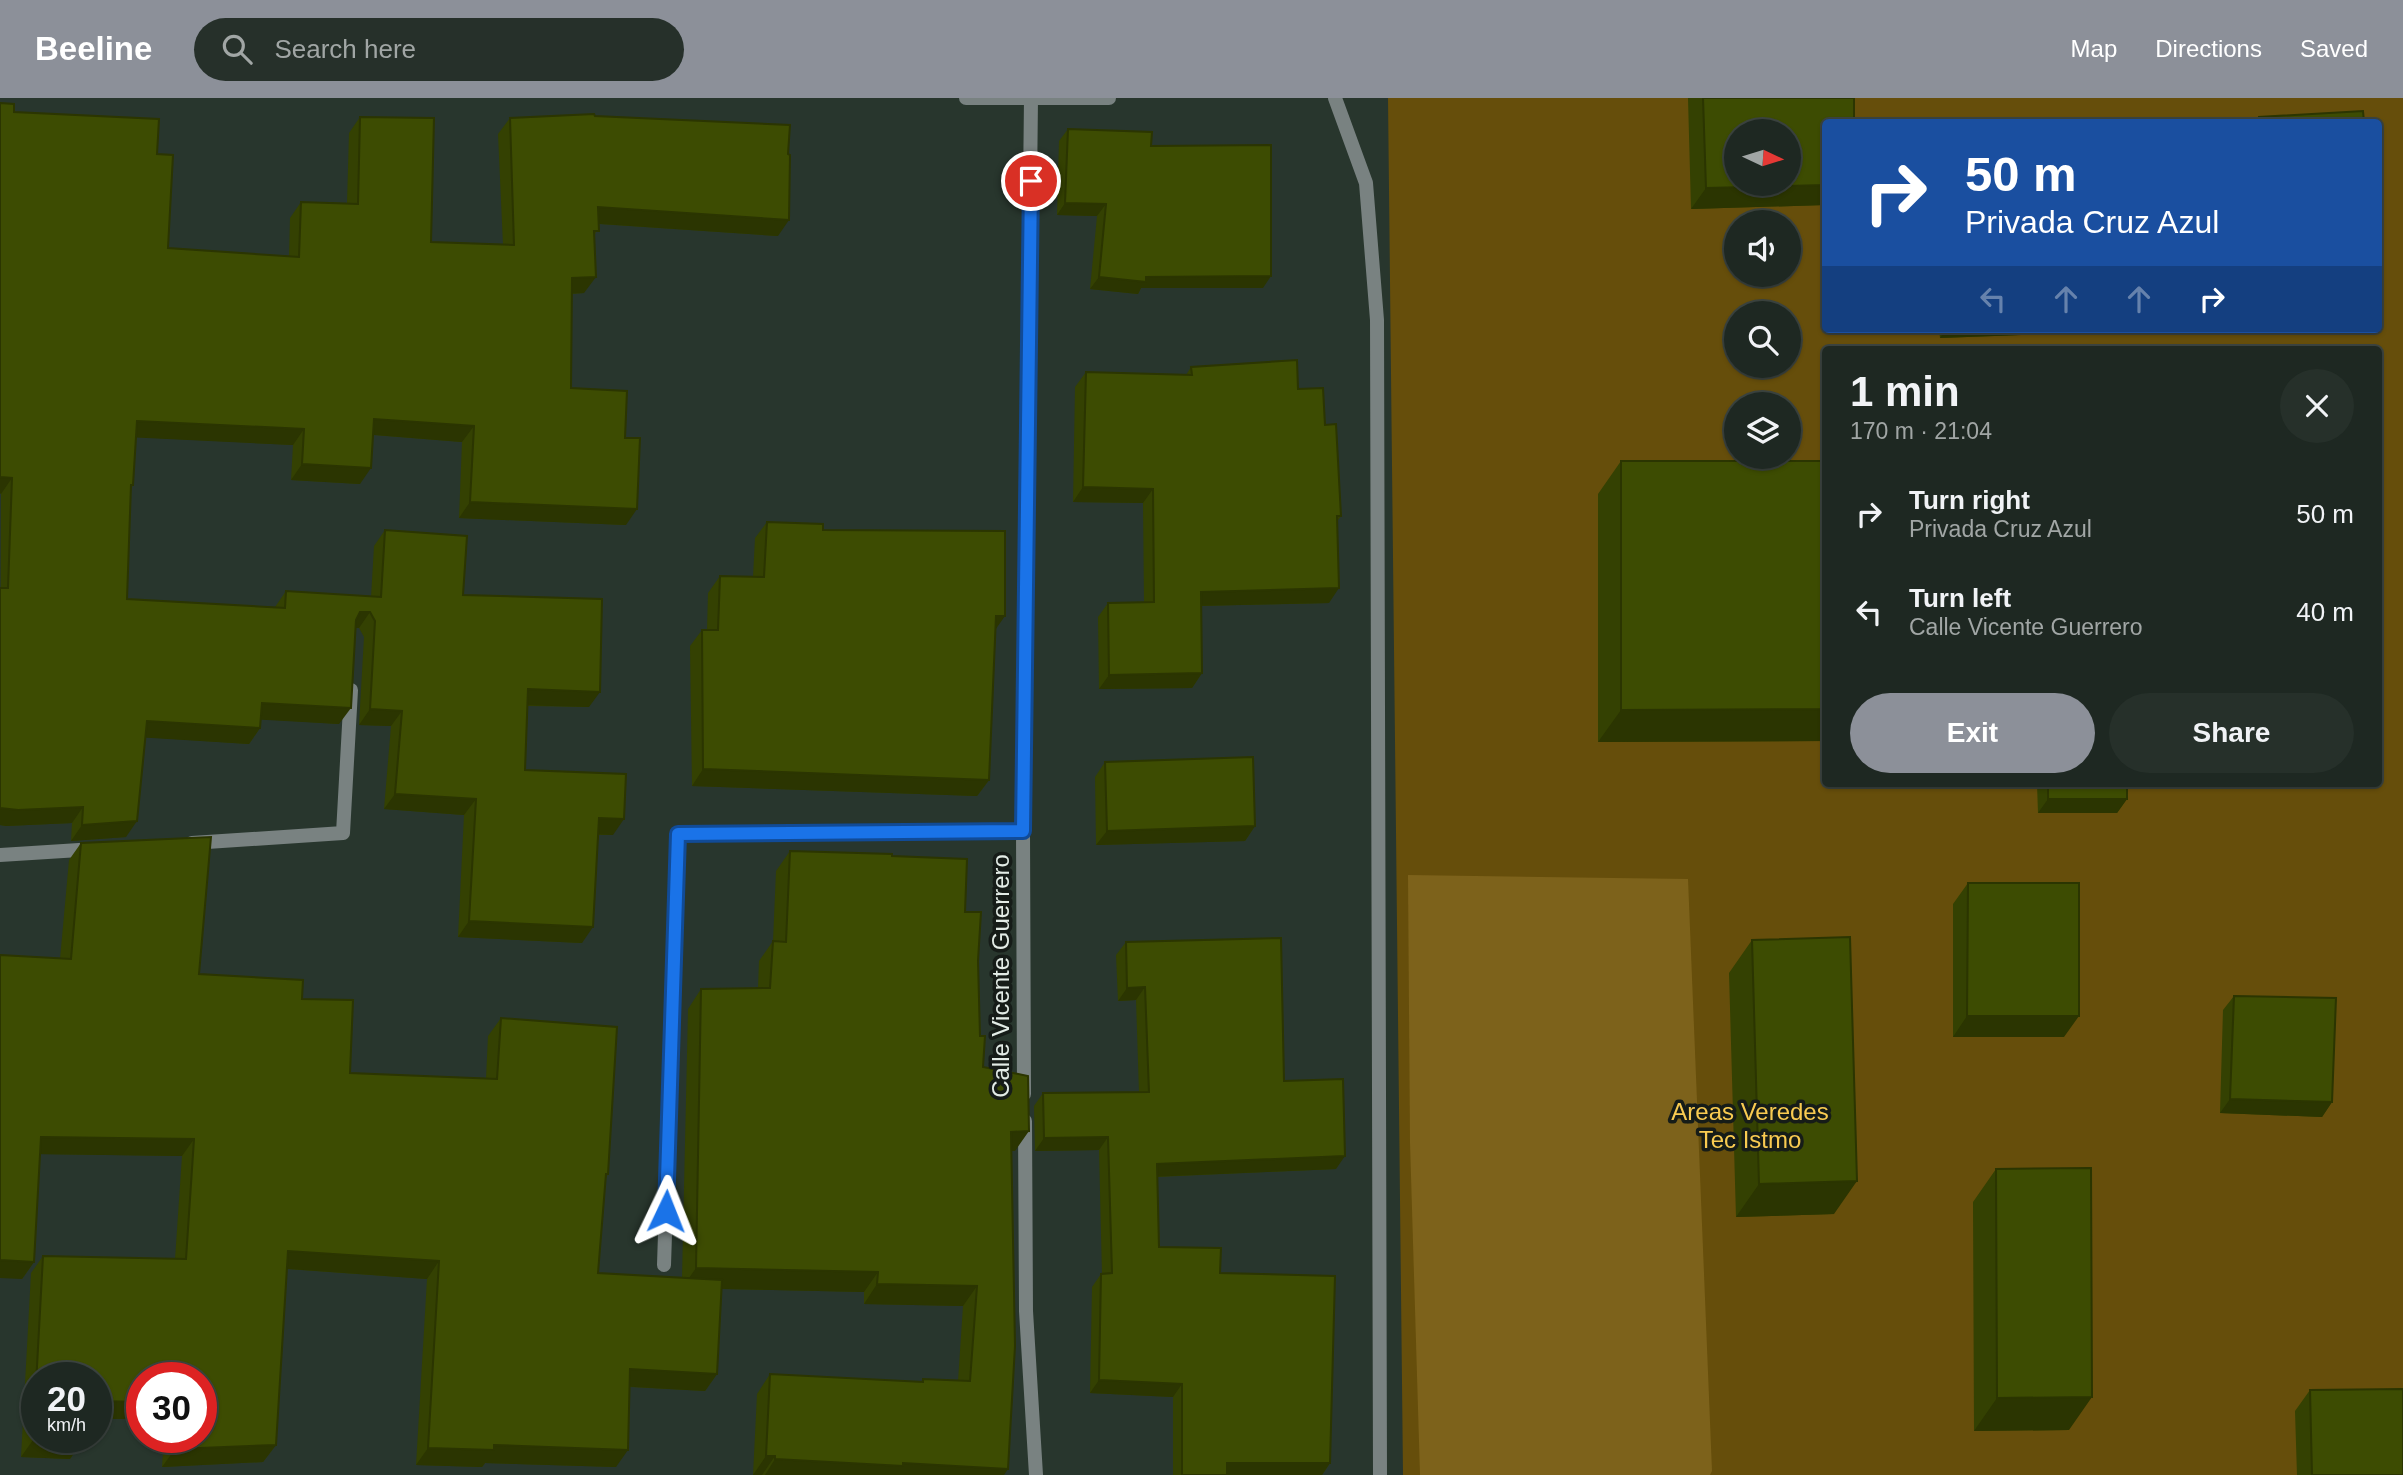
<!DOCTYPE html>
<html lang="en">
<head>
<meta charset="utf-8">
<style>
	:root { --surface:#1e2822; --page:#26302a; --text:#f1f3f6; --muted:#a1a6a5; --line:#3c4440; --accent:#8c9099 }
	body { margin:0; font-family:Arial,sans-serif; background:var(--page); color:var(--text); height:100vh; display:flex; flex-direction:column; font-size:26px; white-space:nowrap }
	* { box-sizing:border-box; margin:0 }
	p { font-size:23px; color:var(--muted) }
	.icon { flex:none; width:38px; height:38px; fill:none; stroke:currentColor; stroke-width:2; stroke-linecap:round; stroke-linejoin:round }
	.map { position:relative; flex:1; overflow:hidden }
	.panel { position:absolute; left:1822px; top:248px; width:560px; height:441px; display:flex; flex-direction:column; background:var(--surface); border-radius:7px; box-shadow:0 2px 5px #0004,0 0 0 2px var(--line) }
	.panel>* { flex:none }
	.guide { position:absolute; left:1822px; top:21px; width:560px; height:214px; border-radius:7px; box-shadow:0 2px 5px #0004,0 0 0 2px var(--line); background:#1a4fa0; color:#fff; overflow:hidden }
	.needle { width:46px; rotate:94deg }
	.controls { position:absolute; left:1724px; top:21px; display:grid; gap:14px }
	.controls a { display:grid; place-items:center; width:77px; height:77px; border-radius:50%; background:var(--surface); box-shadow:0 2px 5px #0004,0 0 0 2px var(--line); font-size:35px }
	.speed { position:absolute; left:21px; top:1264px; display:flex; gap:14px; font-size:35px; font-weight:700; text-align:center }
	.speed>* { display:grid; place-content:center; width:91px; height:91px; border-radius:50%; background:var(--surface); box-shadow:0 2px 5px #0004,0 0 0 2px var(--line); line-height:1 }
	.speed small { font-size:18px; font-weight:400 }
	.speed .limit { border:10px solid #d22; background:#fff; color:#111 }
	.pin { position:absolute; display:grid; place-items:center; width:60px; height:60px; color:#fff; margin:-30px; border:4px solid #fff; border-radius:50%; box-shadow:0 2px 7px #0007 }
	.me { position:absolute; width:77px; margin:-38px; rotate:2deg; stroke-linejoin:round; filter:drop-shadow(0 0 5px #0008) }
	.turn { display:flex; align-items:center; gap:24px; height:147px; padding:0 28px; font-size:32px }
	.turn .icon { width:91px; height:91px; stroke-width:2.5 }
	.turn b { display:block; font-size:49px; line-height:60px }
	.lanes { display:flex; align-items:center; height:66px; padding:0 28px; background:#0003; justify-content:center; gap:35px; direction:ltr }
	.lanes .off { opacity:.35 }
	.round { display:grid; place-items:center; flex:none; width:74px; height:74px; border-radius:37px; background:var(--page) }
	.headline { display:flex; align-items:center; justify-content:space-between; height:119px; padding:0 28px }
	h1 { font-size:42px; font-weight:700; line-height:52px }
	.action { display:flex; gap:14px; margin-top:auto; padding:14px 28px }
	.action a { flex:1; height:80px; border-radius:42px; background:var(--accent); color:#fff; font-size:28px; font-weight:700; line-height:80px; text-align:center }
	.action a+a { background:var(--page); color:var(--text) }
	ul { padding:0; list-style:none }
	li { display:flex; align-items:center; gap:21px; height:98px; padding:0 28px }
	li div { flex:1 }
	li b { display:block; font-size:26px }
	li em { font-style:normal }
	header { display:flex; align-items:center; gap:42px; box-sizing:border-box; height:98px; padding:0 35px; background:var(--accent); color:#fff }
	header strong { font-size:33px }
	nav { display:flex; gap:38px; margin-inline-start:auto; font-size:24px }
	.search { width:490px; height:63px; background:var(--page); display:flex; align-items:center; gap:18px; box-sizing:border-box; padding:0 24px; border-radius:38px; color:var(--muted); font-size:26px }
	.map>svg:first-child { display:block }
	.green { fill:#664e0b; fill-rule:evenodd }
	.forest { fill:#7d621b }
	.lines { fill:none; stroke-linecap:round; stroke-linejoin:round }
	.minor { stroke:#798281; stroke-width:14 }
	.tertiary { stroke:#798281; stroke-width:14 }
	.wall { fill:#344102 }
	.shaded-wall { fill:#2b3501 }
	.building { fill:#3d4c02; stroke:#2b3501; stroke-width:2; fill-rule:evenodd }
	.route-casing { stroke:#114b97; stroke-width:18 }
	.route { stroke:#1a73e8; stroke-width:12 }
	.labels { text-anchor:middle; stroke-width:7; stroke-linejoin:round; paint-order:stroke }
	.street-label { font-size:24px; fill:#e3ece6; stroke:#161c18 }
	.park-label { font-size:24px; fill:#f9cb51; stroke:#161c18 }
</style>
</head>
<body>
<header>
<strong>Beeline</strong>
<div class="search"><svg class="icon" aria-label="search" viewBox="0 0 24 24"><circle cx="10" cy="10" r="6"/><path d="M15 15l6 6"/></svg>Search here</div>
<nav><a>Map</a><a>Directions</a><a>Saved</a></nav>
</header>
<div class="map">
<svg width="2403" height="1377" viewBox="0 0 2403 1377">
	<rect width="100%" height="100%" fill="#28362d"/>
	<path class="green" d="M1388,0H2403V1377H1403ZM1825,24H2378V231H1825ZM1736,33H1788V86H1736ZM1736,124H1788V177H1736ZM1736,215H1788V268H1736ZM1825,252H2378V686H1825ZM1736,306H1788V359H1736Z"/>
	<path class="forest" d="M1408,777L1688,781L1712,1373L1710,1377H1420L1410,1044Z"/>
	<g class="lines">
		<path class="minor" d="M1335,0L1366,85L1377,222L1380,1377
			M192,745L343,735L351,592
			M0,757L95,751
			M1024,996L1023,733L1031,0
			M1025,1023L1026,1213L1036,1377
			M664,1167L678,736L1023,733"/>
		<path class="tertiary" d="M966,0H1109"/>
	</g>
	<path class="wall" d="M1688,0H1854L1825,24V107L1691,111Z
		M0,5L14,14L157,56L168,150L289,159L290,120L301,104L347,105L349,35L360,19L431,144L503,147L498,36L510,20L595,18L778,138L599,126L594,139L584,195L572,196L571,290L625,340L626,427L459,420L462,344L373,337L360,386L291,382L293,347L136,339L133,387L131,391L127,501L275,509L286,493L371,499L374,448L385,432L463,497L589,609L528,608L525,672L613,737H599L582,845L458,839L464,717L384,711L391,628L359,627L364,539L359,530H355L339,626L261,621L260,630L249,646L145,639L126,739L71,743L72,725L6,728L0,727L1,396L0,395Z
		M1068,31L1151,48L1263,190H1141L1138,196L1090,191L1097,118L1057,117L1059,43Z
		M1939,231H2109L2107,234L1940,240Z
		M1191,269L1298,291L1325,327L1341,418L1338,422L1329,505L1201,508L1202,575L1192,590L1099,591L1098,519L1108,505L1144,504L1143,405L1073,404L1075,289L1086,274L1186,277Z
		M1621,363H1825V643L1598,644V396Z
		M767,424L823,432L996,531L989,682L977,698L692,688L690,548L702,532H707L708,495L720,478L753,479L755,440Z
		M1105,664L1255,728L1245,743L1096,747L1095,679Z
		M2037,686H2127V701L2117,715H2038Z
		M81,745L199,876L302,901L350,975L486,980L488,938L501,920L608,1076L606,1080L598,1175L682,1180L688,911L701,891L758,890L759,863L773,843L776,773L790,753L892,758L965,814L978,863L980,938L983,969L1015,1053H1011L1004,1377H753L757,1296L770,1276L921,1284L923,1281L958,1283L963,1208L864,1206V1194L722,1191L717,1276L705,1293L630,1289L616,1369L485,1365L482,1369L416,1367L427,1181L287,1171L276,1347L263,1364L162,1369L164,1339H201V1279H37L82,1343L70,1361L21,1359L31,1175L43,1158L175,1161L182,1058L40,1056L34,1164L22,1181L60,861L69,762Z
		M1968,785L2064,939H1953V806Z
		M1752,842L1834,1116L1736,1119L1729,875Z
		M1126,844L1284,983L1336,1071L1157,1079L1159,1149L1220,1175L1330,1365L1322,1377H1173V1299L1090,1295L1092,1189L1101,1176H1102L1099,1052L1035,1053L1034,1008L1043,995L1139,994L1136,902L1118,903L1116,857Z
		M2234,898L2332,1004L2322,1019L2220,1015L2223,912Z
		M1996,1071L2069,1332L1974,1333L1973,1104Z
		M2310,1292L2403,1377H2297L2295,1313Z"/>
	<path class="shaded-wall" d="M1825,87V107L1691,111L1706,90Z
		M1065,105L1106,106L1097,118L1057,117Z
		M598,109L789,122L778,138L587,125Z
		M1271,178L1263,190H1141L1138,196L1090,191L1099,179Z
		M596,179L584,195L561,196L572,180Z
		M1946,231H2109L2107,234L1940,240Z
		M374,321L474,328L462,344L363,336Z
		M137,323L304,331L293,347L126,339Z
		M302,366L371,370L360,386L291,382Z
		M0,379L12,380L1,396L0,395Z
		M1083,389L1153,391L1143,405L1073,404Z
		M470,404L637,411L626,427L459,420Z
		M1339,490L1329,505L1190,508L1201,494Z
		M360,514H370L359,530H349Z
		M996,518H1005L993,535Z
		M1202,575L1192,590L1099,591L1109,577Z
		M528,591L600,594L589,609L517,607Z
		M262,605L351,610L339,626L250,621Z
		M370,611L402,613L391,628L359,627Z
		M1825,611V643L1598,644L1621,612Z
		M147,623L260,630L249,646L136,639Z
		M703,671L989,682L977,698L692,688Z
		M395,696L476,701L464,717L384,711Z
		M2048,701H2127L2117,715H2038Z
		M83,709L72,725L6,728L0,727V710Z
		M599,720L624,721L613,737L588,736Z
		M137,723L126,739L71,743L82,727Z
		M1255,728L1245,743L1096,747L1107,733Z
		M469,823L593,829L582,845L458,839Z
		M1145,889L1136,902L1118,903L1127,890Z
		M1967,918H2079L2064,939H1953Z
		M2230,1001L2332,1004L2322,1019L2220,1015Z
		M1029,1033L1015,1053H997L1011,1034Z
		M41,1039L194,1041L182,1058L29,1056Z
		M1108,1039L1099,1052L1035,1053L1044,1040Z
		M1345,1058L1336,1071L1147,1079L1157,1066Z
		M1857,1083L1834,1116L1736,1119L1759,1086Z
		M288,1153L439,1163L427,1181L276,1170Z
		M0,1162L34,1164L22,1181L0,1180Z
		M696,1170L878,1174L864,1194L682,1190Z
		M877,1186L977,1188L963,1208L864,1206Z
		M630,1271L717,1276L705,1293L618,1288Z
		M1099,1282L1182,1286L1173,1299L1090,1295Z
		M2092,1299L2069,1332L1974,1333L1997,1300Z
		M96,1303L142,1304V1321H96Z
		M33,1342L82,1343L70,1361L21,1359Z
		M276,1347L263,1364L162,1369L175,1351Z
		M494,1347L628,1352L616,1369L485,1365L482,1369L416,1367L428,1350Z
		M766,1358H775L762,1377H753Z
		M775,1361L903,1365L1008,1371L1004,1377H765Z
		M1227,1365H1330L1322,1377H1218Z"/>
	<path class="building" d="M1703,0H1854V24H1825V87L1706,90ZM1736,33H1788V86H1736Z
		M0,5L14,6V14L159,21L157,56L173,57L168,150L299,159L301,104L358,106L360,19L434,20L431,144L514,147L510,20L594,16L595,18L790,27L788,56L790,57L789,122L598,109L599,133H594L596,179L572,180L571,290L627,293L625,340H640L637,411L470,404L474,328L374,321L371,370L302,366L304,331L137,323L133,387H131L127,501L285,510L286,493L381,499L385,432L467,438L463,497L602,501L600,594L528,591L525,672L626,676L624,721L599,720L593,829L469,823L476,701L395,696L402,613L370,611L375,523L370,514H360L356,522L351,610L262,605L260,630L147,623L137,723L82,727L83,709L18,712L0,710V490H8L12,380L0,379Z
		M2363,13L2364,24H2259V19Z
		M1068,31L1152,34L1151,48L1271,47V178L1146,179V184L1099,179L1106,106L1065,105Z
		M1297,262L1298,291L1323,290L1325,327L1336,326L1341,418H1337L1339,490L1201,494L1202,575L1109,577L1108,505L1154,504L1153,391L1083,389L1086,274L1192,277L1191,269Z
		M1621,363H1825V611L1621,612Z
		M767,424L823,426V432L1005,433V518H996L989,682L703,671L702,532H718L720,478L764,479Z
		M1253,659L1255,728L1107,733L1105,664Z
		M2048,686H2127V701H2048Z
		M211,739L199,876L303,882L302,901L353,902L350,975L497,981L501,920L617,929L608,1076H606L598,1175L722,1182L717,1276L630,1271L628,1352L494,1347V1352L428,1350L439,1163L288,1153L276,1347L175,1351V1339H201V1279H142V1304L96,1303V1279H37V1339H82V1343L33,1342L43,1158L186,1161L194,1041L41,1039L34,1164L0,1162V857L71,861L81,745Z
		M790,753L892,756V758L967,761L965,814H981L978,863L980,938H985L983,969L1028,978L1029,1033L1011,1034L1015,1248L1008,1371L903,1365V1368L775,1361V1358H766L770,1276L923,1284V1281L970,1283L977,1188L877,1186L878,1174L696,1170L701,891L770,890L773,843L786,844Z
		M1968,785H2079V918H1967Z
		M1850,839L1857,1083L1759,1086L1752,842Z
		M1281,840L1284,983L1343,981L1345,1058L1157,1066L1159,1149L1221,1150L1220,1175L1335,1178L1330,1365H1227V1377H1182V1286L1099,1282L1101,1176L1112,1175L1108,1039L1044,1040L1043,995L1149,994L1145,889L1127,890L1126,844Z
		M2234,898L2336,900L2332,1004L2230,1001Z
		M2091,1070L2092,1299L1997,1300L1996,1071Z
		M2403,1291V1377H2312L2310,1292Z"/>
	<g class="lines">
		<g class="route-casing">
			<path id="route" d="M666,1113L678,736L1023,733L1031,83"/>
		</g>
		<use href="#route" class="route"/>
	</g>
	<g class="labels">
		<g class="street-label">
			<text transform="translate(1001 878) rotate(-90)" y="8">Calle Vicente Guerrero</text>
		</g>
		<g class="park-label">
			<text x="1750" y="1022">Areas Veredes<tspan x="1750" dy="28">Tec Istmo</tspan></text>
		</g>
	</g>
</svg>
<div class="controls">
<a><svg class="needle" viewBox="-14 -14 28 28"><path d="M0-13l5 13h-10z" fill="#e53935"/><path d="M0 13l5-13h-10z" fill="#a1a6a5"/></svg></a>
<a><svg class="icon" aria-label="sound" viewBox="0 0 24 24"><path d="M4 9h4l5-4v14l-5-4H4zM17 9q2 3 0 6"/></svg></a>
<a><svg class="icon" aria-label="search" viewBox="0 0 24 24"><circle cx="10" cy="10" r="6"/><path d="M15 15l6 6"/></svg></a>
<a><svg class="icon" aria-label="layers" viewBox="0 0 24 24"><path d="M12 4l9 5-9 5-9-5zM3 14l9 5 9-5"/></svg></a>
</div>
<div class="speed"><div>20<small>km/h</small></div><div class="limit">30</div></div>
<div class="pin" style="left:1031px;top:83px;background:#d93025"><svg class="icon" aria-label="arrive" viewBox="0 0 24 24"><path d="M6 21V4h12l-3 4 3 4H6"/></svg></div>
<svg class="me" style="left:666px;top:1113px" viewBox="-20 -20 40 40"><path d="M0-17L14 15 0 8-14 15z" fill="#1a73e8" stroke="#fff" stroke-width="4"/></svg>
<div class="guide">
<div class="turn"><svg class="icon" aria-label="right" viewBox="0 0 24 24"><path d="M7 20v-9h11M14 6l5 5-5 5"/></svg><div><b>50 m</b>Privada Cruz Azul</div></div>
<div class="lanes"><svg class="icon off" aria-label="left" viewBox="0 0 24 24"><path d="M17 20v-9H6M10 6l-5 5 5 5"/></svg><svg class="icon off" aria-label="ahead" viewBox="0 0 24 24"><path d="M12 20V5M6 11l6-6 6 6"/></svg><svg class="icon off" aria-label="ahead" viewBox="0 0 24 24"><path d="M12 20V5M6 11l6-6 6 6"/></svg><svg class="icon" aria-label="right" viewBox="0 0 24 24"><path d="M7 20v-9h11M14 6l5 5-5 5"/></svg></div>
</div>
<section class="panel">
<div class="headline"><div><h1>1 min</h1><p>170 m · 21:04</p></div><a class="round"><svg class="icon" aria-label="close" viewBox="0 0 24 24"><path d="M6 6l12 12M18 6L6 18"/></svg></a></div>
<ul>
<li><svg class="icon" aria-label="right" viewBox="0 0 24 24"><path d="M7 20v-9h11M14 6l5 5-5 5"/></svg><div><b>Turn right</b><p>Privada Cruz Azul</p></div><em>50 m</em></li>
<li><svg class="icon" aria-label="left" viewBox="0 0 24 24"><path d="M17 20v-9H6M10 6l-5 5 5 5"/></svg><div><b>Turn left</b><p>Calle Vicente Guerrero</p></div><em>40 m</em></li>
</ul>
<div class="action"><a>Exit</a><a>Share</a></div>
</section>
</div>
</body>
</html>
